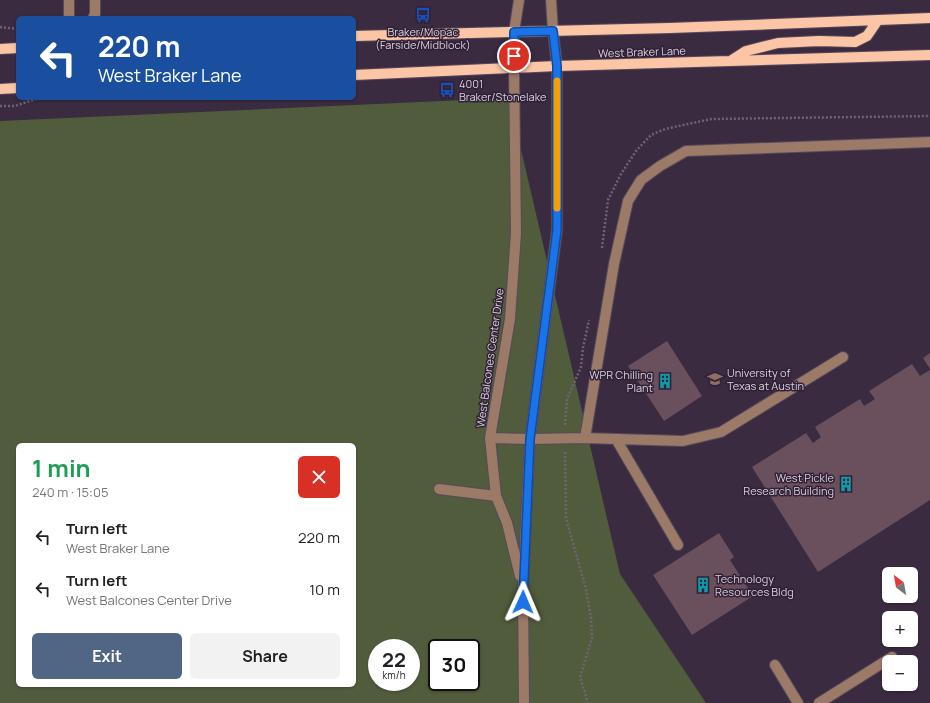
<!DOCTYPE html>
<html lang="en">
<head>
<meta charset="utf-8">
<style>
	:root { --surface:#fff; --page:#f2f2f2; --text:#202124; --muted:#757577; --accent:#516585 }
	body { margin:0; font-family:Manrope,sans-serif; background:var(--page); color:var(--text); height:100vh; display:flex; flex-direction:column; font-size:15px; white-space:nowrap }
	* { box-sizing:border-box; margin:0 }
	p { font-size:13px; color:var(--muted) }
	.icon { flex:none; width:22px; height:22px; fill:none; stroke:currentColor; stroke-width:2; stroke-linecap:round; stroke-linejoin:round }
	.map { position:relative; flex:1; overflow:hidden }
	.sheet { position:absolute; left:16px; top:443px; width:340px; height:244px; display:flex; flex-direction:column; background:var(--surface); border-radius:6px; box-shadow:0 1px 3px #0004 }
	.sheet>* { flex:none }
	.banner { position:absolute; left:16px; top:16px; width:340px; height:84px; border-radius:6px; box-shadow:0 1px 3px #0004; background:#1a4fa0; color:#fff; overflow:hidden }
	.needle { width:26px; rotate:329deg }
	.controls { position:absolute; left:882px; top:567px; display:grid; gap:8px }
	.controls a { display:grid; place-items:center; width:36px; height:36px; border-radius:6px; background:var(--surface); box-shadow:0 1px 3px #0004; font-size:20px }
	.speed { position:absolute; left:368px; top:639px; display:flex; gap:8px; font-size:20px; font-weight:700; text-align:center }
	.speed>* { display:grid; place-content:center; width:52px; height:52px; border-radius:50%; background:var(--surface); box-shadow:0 1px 3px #0004; line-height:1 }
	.speed small { font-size:10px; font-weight:400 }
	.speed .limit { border:2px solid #111; border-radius:6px; background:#fff; color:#111 }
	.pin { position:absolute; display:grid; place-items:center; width:34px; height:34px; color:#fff; margin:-17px; border:2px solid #fff; border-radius:50%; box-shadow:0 1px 4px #0007 }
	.me { position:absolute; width:44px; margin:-22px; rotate:1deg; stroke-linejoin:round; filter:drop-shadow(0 0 3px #0008) }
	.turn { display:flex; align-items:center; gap:14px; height:84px; padding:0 16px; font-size:18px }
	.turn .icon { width:52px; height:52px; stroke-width:2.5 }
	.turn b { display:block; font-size:28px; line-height:34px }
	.round { display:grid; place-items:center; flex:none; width:42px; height:42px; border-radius:6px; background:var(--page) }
	.summary { display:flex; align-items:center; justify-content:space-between; height:68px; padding:0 16px }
	h1 { font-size:24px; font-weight:700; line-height:30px; color:#1e9e55 }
	.action { display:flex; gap:8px; margin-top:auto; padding:8px 16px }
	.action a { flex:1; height:46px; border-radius:6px; background:var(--accent); color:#fff; font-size:16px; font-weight:700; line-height:46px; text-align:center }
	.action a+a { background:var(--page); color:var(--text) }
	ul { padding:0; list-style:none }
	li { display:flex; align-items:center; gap:12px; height:52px; padding:0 16px }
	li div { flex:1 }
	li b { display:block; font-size:15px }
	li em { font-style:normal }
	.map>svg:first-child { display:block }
	.forest { fill:#515c3d; fill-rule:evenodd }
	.building { fill:#6a4f5d }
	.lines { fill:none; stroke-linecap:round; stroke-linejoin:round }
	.minor-casing { stroke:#57495c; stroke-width:12 }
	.major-casing { stroke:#57495c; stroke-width:12 }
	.path { stroke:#706376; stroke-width:2.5; stroke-dasharray:2 2; stroke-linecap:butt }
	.minor { stroke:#9b7a67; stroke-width:10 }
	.major { stroke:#fcc6a6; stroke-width:10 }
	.route-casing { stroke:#114b97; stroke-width:10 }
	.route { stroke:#1a73e8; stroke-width:7 }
	.slow { stroke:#f59e0b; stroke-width:7 }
	.labels { text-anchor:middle; stroke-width:3; stroke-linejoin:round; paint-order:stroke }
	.poi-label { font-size:11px; fill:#dad0de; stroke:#302136; text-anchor:start }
	.street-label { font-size:11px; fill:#dad0de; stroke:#302136 }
</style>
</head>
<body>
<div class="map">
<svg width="930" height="703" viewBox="0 0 930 703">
	<rect width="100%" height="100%" fill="#3a2b40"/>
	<path class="forest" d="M509,98L620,574L706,703H0V121ZM18,445H354V685H18ZM377,648H411V682H377ZM437,648H471V682H437Z"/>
	<path class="building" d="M667,341L702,396L664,421L628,366Z
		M930,353V369L923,358Z
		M912,364L920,376L930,370V500L818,572L752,467L806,433L813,443L821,437L815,427L860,399L864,406L875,399L869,391Z
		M719,533L734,557L730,560L753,596L692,635L653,575Z"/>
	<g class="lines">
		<g class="minor-casing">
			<path id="minor" d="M69,0V18
				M519,0L514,32V68L516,233L510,319L490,438L496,496L507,523L520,576
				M93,18L95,14V0
				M490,438L530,439L585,438L683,441L721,432L843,357
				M585,438L614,264L628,201L641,180L660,166L686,151L930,142
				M616,439L678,545
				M439,489L496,496
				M775,665L798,703
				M524,703L523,588L530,439L557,230V66L553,31L551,0
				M819,703L892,657"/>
		</g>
		<g class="major-casing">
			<path id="major" d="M354,36L670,28L930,18
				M0,49L18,48
				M732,60L746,51L778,43L819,41L855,42L867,36L878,20
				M354,75L557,66L930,55
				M0,89L18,88"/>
		</g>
		<path class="path" d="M0,27L18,29
			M0,106H15L39,98
			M602,248L608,200L621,174L636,151L651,135L665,129L711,119L930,116
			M565,425L567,399L581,367L583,348L589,320
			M565,452L566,518L586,589L591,618L592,638L580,677L588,703"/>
		<use href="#minor" class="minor"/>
		<use href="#major" class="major"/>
	</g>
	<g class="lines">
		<g class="route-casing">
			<path id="route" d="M514,56V32L553,31L557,66V230L530,439L523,602"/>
		</g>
		<use href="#route" class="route"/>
		<path class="slow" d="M557,81V208"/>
	</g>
	<defs>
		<g id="bus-bare" transform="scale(1.2)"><path d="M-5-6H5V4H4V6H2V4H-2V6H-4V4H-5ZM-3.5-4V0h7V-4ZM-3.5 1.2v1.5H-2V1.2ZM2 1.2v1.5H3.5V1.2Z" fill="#1a4fb4" stroke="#302136" stroke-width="2.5" paint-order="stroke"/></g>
		<g id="university-bare" transform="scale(1.2)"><path d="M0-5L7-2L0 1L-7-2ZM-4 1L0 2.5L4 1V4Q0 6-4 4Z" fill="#8d6e63" stroke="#302136" stroke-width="2.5" paint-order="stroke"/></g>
		<g id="building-bare" transform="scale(1.2)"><path d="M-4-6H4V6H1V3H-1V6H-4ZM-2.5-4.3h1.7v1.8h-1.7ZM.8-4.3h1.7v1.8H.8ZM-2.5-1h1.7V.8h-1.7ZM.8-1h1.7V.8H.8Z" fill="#0f9aa8" stroke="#302136" stroke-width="2.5" paint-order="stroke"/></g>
	</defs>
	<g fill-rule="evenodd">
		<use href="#bus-bare" x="423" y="15"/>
		<use href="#bus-bare" x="447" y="90"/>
		<use href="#university-bare" x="715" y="379"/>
		<use href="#building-bare" x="665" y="381"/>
		<use href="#building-bare" x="846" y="484"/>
		<use href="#building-bare" x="703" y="585"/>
	</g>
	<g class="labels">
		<g class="poi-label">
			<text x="423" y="36" text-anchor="middle">Braker/Mopac<tspan x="423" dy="13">(Farside/Midblock)</tspan></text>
			<text x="459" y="88">4001<tspan x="459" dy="13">Braker/Stonelake</tspan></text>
			<text x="727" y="377">University of<tspan x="727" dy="13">Texas at Austin</tspan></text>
			<text x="653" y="379" text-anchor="end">WPR Chilling<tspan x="653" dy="13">Plant</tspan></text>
			<text x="834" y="482" text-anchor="end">West Pickle<tspan x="834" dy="13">Research Building</tspan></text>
			<text x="715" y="583">Technology<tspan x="715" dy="13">Resources Bldg</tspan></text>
		</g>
		<g class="street-label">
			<text transform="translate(642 52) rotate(-2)" y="4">West Braker Lane</text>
			<text transform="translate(490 358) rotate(-82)" y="4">West Balcones Center Drive</text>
		</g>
	</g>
</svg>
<div class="controls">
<a><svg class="needle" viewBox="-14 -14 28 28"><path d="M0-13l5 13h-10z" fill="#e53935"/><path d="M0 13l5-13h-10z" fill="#757577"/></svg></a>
<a>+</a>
<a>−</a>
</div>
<div class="speed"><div>22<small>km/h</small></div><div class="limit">30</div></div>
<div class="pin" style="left:514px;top:56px;background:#d93025"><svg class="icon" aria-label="arrive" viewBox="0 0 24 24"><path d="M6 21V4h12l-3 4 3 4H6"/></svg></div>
<svg class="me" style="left:523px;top:602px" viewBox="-20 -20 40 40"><path d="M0-17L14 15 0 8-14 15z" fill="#1a73e8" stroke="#fff" stroke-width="4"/></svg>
<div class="banner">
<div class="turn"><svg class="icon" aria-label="left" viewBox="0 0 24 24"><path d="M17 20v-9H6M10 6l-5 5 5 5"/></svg><div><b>220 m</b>West Braker Lane</div></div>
</div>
<section class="sheet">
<div class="summary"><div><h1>1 min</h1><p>240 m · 15:05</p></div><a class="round" style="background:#d93025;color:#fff"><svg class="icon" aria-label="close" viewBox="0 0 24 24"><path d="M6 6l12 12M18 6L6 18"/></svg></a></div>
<ul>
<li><svg class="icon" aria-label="left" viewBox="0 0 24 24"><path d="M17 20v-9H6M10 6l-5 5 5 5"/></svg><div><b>Turn left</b><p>West Braker Lane</p></div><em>220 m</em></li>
<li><svg class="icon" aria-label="left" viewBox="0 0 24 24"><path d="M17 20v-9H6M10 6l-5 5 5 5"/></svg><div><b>Turn left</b><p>West Balcones Center Drive</p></div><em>10 m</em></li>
</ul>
<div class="action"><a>Exit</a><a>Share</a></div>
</section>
</div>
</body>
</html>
